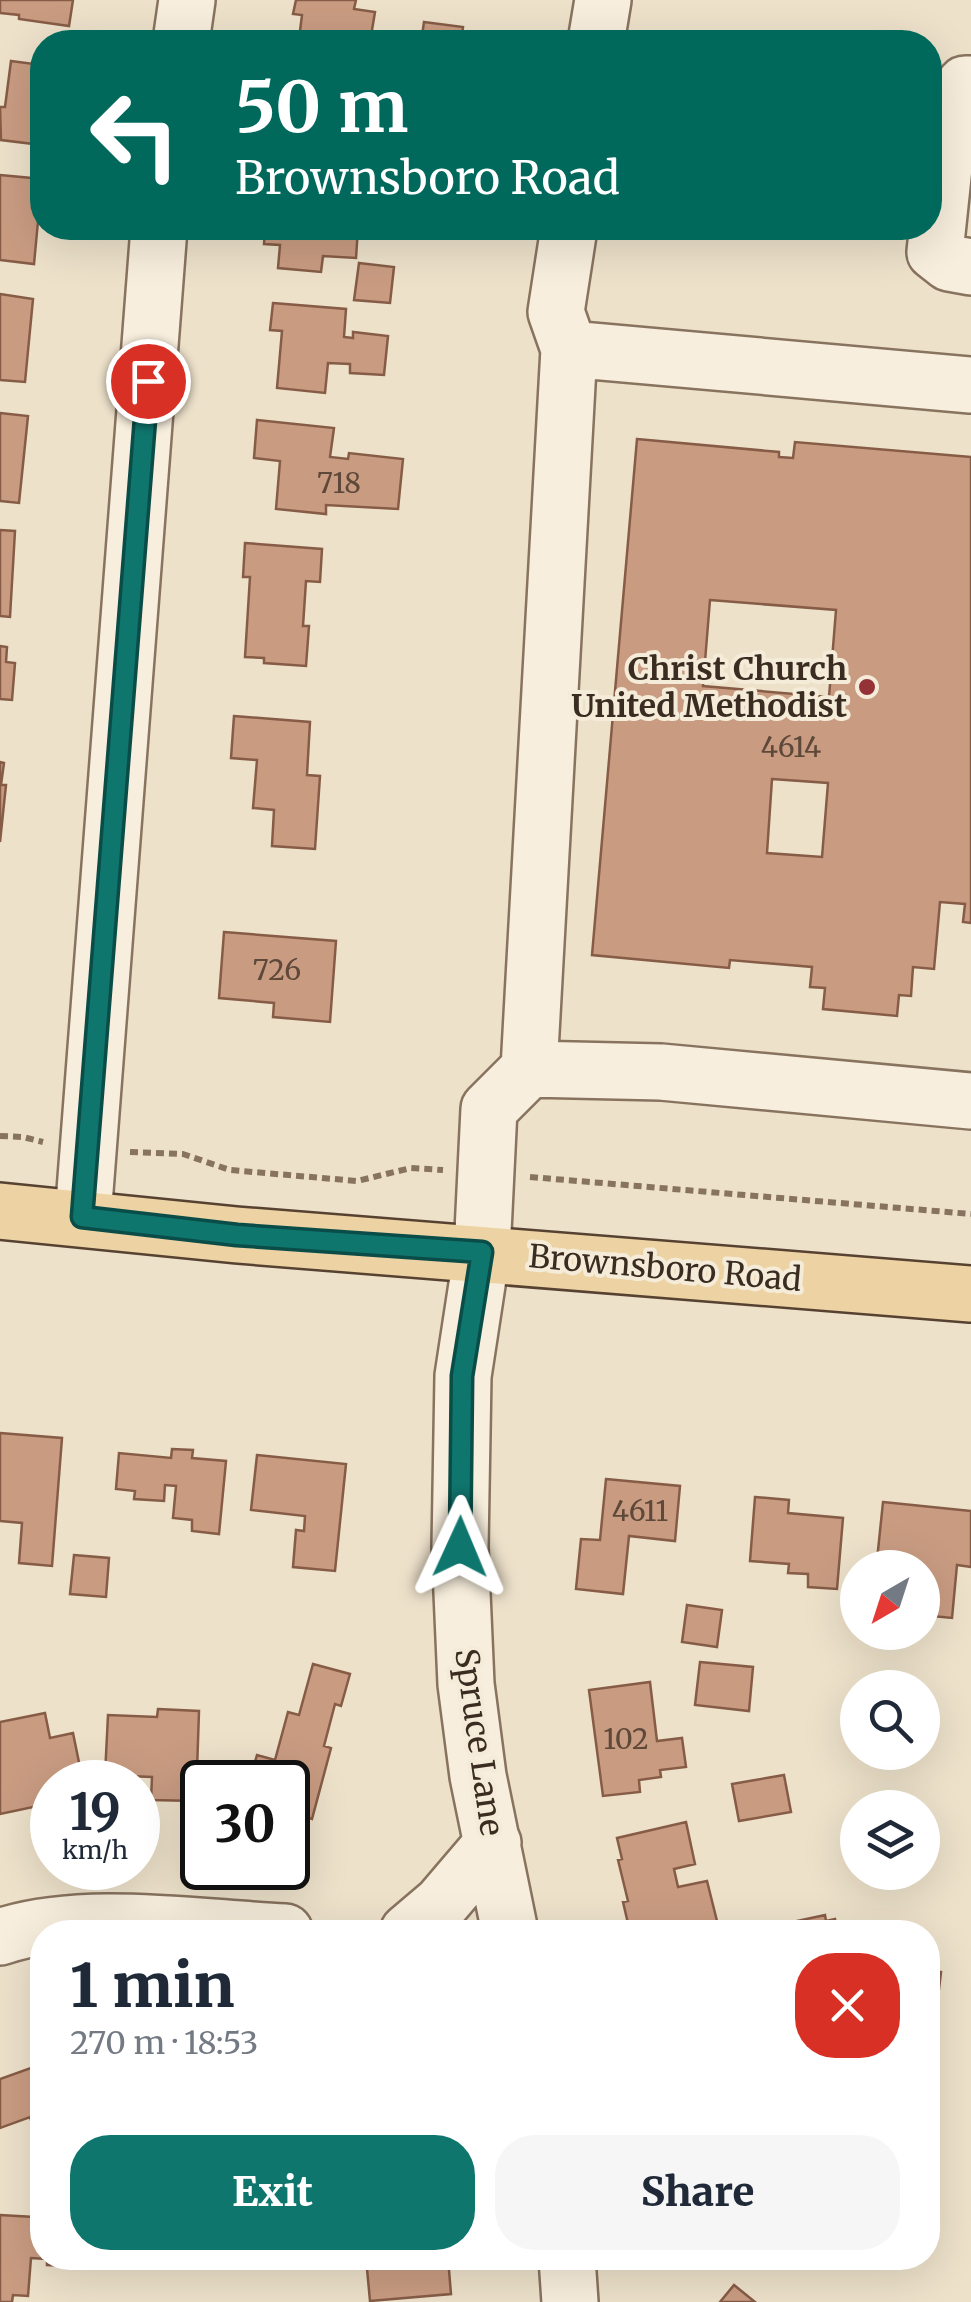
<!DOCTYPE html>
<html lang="en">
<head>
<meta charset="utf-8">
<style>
	:root { --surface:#fff; --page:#f6f6f7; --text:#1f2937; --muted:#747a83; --accent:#0f766e }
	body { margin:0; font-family:Merriweather,serif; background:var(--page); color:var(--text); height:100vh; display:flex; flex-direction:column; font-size:38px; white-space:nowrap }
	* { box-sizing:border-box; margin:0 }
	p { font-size:32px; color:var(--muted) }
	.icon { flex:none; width:55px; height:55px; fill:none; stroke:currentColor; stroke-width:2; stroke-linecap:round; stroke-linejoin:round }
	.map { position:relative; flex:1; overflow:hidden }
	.drawer { position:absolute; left:30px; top:1920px; width:910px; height:350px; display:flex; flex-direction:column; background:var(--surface); border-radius:40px; box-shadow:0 10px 40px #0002 }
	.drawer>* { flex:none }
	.guide { position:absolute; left:30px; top:30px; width:912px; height:210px; border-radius:40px; box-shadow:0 10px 40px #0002; background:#00695c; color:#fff; overflow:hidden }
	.needle { width:65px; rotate:219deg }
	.fabs { position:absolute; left:840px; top:1550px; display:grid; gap:20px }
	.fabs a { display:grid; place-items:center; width:100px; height:100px; border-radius:50%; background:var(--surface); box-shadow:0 10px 40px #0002; font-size:50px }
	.speed { position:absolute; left:30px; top:1760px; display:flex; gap:20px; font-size:50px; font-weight:700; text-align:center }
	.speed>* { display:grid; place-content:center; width:130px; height:130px; border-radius:50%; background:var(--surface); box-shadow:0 10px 40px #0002; line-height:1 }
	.speed small { font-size:25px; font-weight:400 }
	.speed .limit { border:5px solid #111; border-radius:15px; background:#fff; color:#111 }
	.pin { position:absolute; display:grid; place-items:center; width:85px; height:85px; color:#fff; margin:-42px; border:5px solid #fff; border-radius:50%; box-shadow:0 2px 10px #0007 }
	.me { position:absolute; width:110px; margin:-55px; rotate:1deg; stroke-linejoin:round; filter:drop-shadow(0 0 8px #0008) }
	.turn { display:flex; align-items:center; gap:35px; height:210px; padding:0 40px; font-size:45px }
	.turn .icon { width:130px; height:130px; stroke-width:2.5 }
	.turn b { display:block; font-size:70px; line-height:85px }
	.round { display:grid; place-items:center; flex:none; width:105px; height:105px; border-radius:40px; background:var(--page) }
	.head { display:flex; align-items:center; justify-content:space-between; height:170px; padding:0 40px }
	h1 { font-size:60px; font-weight:800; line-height:75px }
	.action { display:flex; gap:20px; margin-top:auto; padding:20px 40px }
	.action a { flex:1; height:115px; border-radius:40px; background:var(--accent); color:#fff; font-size:40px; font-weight:800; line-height:115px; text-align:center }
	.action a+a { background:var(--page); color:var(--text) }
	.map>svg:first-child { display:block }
	.building { fill:#c99c82; stroke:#865c46; stroke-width:2.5; fill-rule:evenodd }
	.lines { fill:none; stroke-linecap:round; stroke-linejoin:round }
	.minor-casing { stroke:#88735f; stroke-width:60 }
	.major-casing { stroke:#574232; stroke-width:60 }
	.path { stroke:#88735f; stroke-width:6; stroke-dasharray:8 5; stroke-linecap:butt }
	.minor { stroke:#f8eedd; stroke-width:55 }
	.major { stroke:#edd3a4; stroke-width:55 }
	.route-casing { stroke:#0a4d48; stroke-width:25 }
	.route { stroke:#0f766e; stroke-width:18 }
	.poi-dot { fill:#943237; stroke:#f4ebd9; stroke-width:4 }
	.labels { text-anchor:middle; stroke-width:8; stroke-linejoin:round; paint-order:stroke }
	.number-label { font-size:28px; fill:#5e4839 }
	.poi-label { font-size:32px; font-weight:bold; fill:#3a2c21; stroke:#f4ebd9; text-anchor:end }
	.street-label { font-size:32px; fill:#3a2c21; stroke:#f4ebd9 }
</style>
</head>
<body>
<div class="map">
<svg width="971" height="2302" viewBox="0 0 971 2302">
	<rect width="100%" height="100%" fill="#ede1ca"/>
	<path class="building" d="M0,0H73L69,26L19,19V15L0,13Z
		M296,0H356L354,9L375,12L370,42H320L299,39L302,15L293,14Z
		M424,22L463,27L461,42H421Z
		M11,61L42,65V145L1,140L0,107H5Z
		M0,175L42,179L34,264L0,260Z
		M265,228H358L356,258L323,256L321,272L278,268L280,245L264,244Z
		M359,263L394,267L390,303L354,300Z
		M0,294L33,299L25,382L0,380Z
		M273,303L346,309L344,337L353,338V332L388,336L384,375L350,373V364L328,363L325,393L277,388L282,331L270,330Z
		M0,413L28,416L19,503L0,501Z
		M257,420L334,428L330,457L348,459L349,453L403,459L398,509L326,505V514L276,509L280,461L254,458Z
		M637,439L779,452V457L793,458L795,442L971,457V923L963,922L965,904L940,902L934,969L913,967L911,996L899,995L897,1016L823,1009L825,988L810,987L812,967L730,960L729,968L592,955ZM710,600L836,610L829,697L703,686ZM772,779L828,783L822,857L767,853Z
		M0,530L15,531L10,617L0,616Z
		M245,543L322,549L320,582L306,581L303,626H309L306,666L264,663V658L245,657L250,577H243Z
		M0,646L7,647L6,662L15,663L12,700L0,699Z
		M234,716L310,722L307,775L320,776L315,849L272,846L274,810L253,808L257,760L231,758Z
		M0,762L4,763L1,785H6L0,842Z
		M224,932L336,941L330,1022L273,1017L274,1003L219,998Z
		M0,1433L62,1438L52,1566L19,1563L22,1523L0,1521Z
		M172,1449L193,1450L192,1458L226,1461L219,1534L192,1531V1520L173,1518L176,1486L165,1485L164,1501L134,1499L135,1491L116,1489L119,1453L171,1458Z
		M257,1455L346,1464L335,1571L293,1567L296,1530L304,1531L305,1516L251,1510Z
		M606,1479L680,1486L675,1541L629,1536L623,1594L576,1589L581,1539L600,1540Z
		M755,1497L789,1500L788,1513L843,1518L837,1589L808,1587V1574L788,1573L789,1564L750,1561Z
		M883,1502L971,1511V1567L957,1565L952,1618L922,1615V1568H914V1563L877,1560Z
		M74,1555L109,1558L106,1597L70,1594Z
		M687,1605L722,1610L717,1647L682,1642Z
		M700,1662L753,1667L749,1711L695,1705Z
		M313,1664L350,1674L341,1706L335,1704L324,1746L331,1748L312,1819L288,1812V1782H249L257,1755L275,1760L288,1712L299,1715Z
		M650,1682L657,1741L682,1738L686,1767L660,1770L661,1777L639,1780L640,1792L603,1796L589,1690Z
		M158,1709L199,1711L196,1801L151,1800L152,1777L105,1775L108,1715L157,1717Z
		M45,1713L50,1738L73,1733L83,1782H52V1803L0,1814V1722Z
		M784,1775L791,1812L739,1821L732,1784Z
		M686,1822L695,1864L674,1869L678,1887L707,1881L717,1921L667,1932H630L623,1902L628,1901L618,1860L622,1859L617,1838Z
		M825,1915L826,1921L835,1919L838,1932H761L760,1929Z
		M928,1970L941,1972L937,2006L928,2005Z
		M42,2064V2129L35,2132L30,2117L0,2128V2079Z
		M928,2124L938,2125L933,2162L928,2161Z
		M0,2215L34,2217L33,2229L42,2230V2258H86L85,2267L47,2265V2259L31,2258L28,2296L13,2295L12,2302H0Z
		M366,2258H448L451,2294L370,2301Z
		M734,2285L755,2302H720Z"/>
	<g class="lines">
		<g class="minor-casing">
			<path id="minor" d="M181,42L187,0
				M596,42L603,0
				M971,84H965L951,101L935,252L949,263L971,267
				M569,228L556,312L569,349
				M529,1069L661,1072L971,1101
				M83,1217L159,228
				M408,1932L441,1904L493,1843
				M510,1932L478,1776L466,1684L460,1547L463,1376L482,1252L489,1109L529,1069L569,349L971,385
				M0,1937C81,1909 198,1928 285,1932
				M567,2258L570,2302"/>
		</g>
		<g class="major-casing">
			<path id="major" d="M0,1211L237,1235L971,1294"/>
		</g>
		<path class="path" d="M0,1136L23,1137L43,1142
			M130,1152L183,1154L230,1170L357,1181L411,1168L443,1170
			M530,1177L971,1214"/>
		<use href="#minor" class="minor"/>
		<use href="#major" class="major"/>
	</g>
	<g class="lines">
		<g class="route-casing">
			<path id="route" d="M148,381L82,1217L237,1235L482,1252L462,1376L460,1547"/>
		</g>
		<use href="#route" class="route"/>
	</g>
	<circle class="poi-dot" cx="867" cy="687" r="10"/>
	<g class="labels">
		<g class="number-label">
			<text x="339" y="493">718</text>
			<text x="791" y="757">4614</text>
			<text x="277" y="980">726</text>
			<text x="640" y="1521">4611</text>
			<text x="626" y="1749">102</text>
		</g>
		<g class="poi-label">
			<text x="847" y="680">Christ Church<tspan x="847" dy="37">United Methodist</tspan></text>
		</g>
		<g class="street-label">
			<text transform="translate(665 1268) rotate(5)" y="11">Brownsboro Road</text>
			<text transform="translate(479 1742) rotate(82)" y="11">Spruce Lane</text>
		</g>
	</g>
</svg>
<div class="fabs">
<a><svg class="needle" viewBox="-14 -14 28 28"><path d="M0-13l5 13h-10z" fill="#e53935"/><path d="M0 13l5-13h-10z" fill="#747a83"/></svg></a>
<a><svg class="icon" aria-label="search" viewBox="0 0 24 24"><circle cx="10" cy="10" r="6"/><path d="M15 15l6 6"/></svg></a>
<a><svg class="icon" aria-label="layers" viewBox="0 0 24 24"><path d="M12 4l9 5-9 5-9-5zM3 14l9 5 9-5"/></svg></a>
</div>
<div class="speed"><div>19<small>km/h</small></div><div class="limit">30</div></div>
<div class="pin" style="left:148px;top:381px;background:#d93025"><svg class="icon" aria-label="arrive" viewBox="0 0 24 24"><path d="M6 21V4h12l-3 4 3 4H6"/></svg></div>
<svg class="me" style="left:460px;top:1547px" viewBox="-20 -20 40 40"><path d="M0-17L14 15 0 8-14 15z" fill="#0f766e" stroke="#fff" stroke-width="4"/></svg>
<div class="guide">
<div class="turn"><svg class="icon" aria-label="left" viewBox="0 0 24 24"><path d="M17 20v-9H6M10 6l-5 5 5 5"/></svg><div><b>50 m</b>Brownsboro Road</div></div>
</div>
<section class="drawer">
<div class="head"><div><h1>1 min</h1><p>270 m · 18:53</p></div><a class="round" style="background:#d93025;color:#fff"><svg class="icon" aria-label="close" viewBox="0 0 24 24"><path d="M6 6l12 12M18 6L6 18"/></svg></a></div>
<div class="action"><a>Exit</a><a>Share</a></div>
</section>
</div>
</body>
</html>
